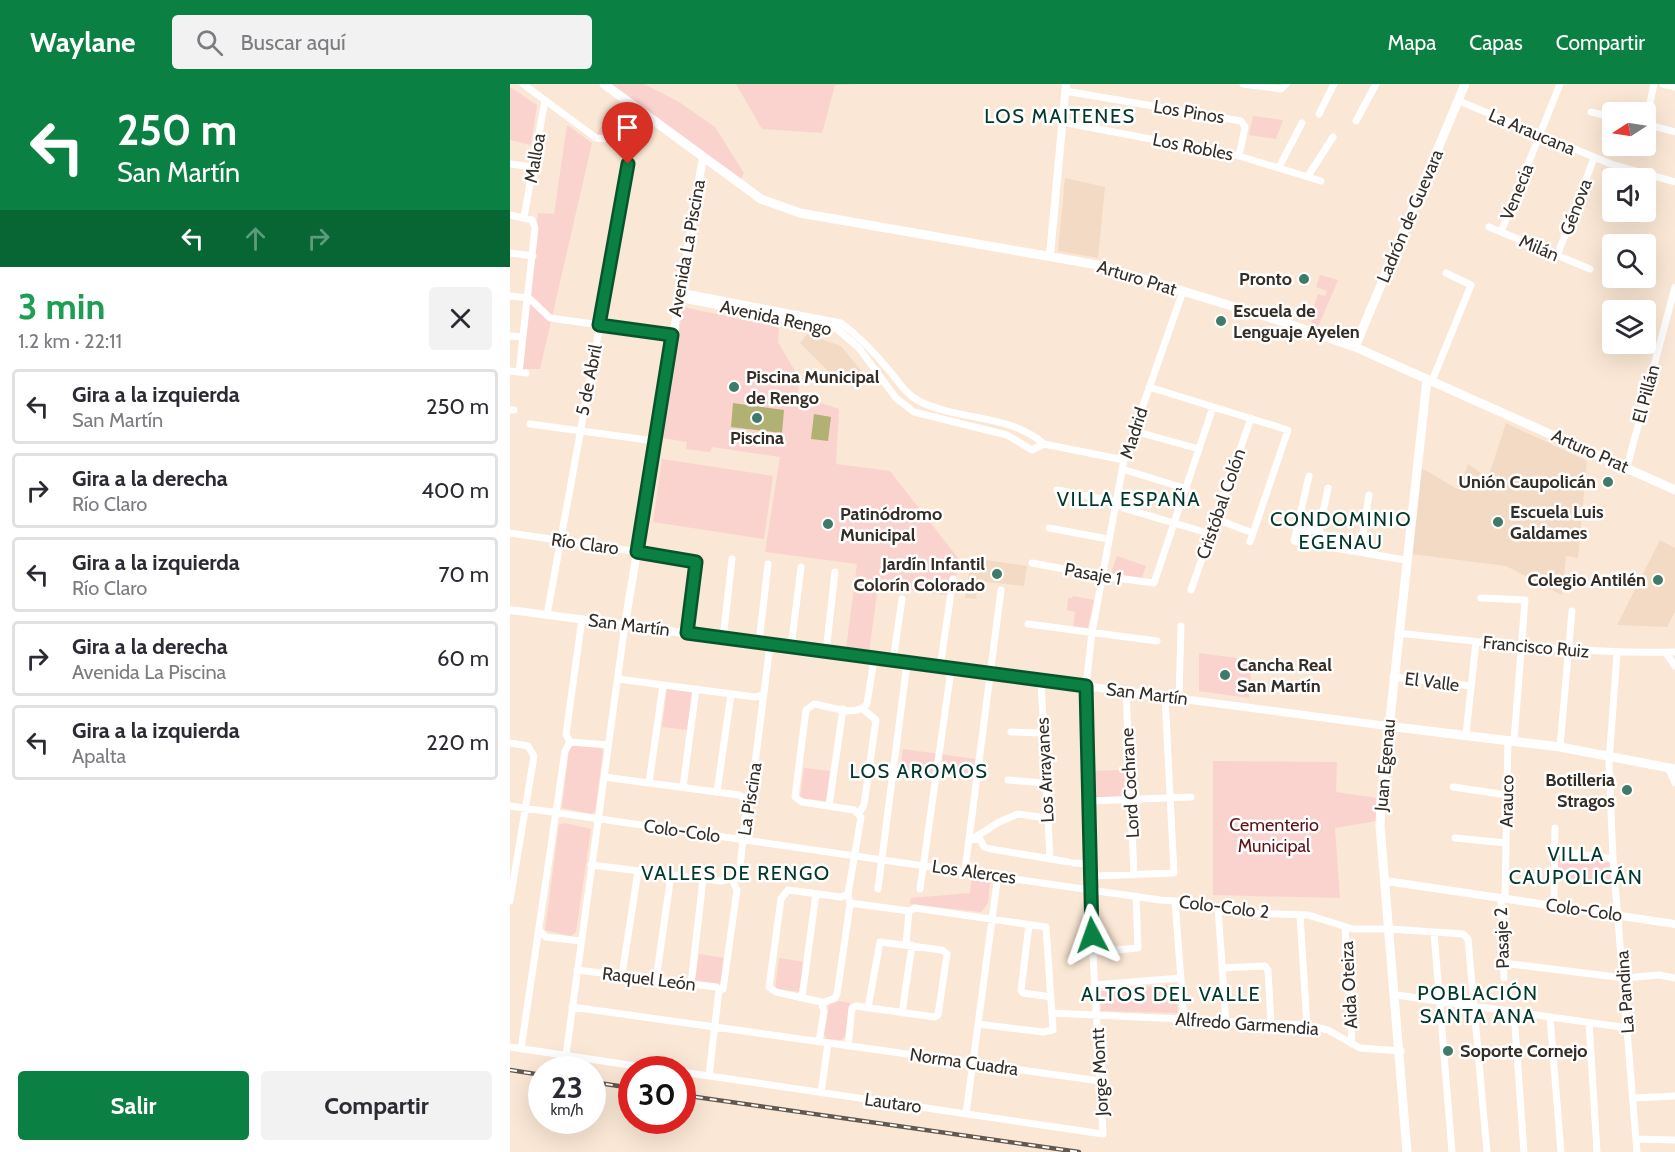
<!DOCTYPE html>
<html lang="es">
<head>
<meta charset="utf-8">
<style>
	:root { --surface:#fff; --page:#f2f2f3; --text:#2b2b33; --muted:#7c7c81; --line:#e1e1e2; --accent:#0b8043 }
	body { margin:0; font-family:Cabin,sans-serif; background:var(--page); color:var(--text); height:100vh; display:flex; flex-direction:column; font-size:22px; white-space:nowrap }
	* { box-sizing:border-box; margin:0 }
	p { font-size:20px; color:var(--muted) }
	.icon { flex:none; width:33px; height:33px; fill:none; stroke:currentColor; stroke-width:2; stroke-linecap:round; stroke-linejoin:round }
	.map { position:relative; flex:1; overflow:hidden }
	.details { display:flex; flex-direction:column; background:var(--surface); width:510px }
	.details>* { flex:none }
	.top-card { background:#0b8043; color:#fff; overflow:hidden }
	.needle { width:39px; rotate:258deg }
	.tools { position:absolute; left:1092px; top:18px; display:grid; gap:12px }
	.tools a { display:grid; place-items:center; width:54px; height:54px; border-radius:6px; background:var(--surface); box-shadow:0 6px 24px #0002; font-size:30px }
	.speed { position:absolute; left:18px; top:972px; display:flex; gap:12px; font-size:30px; font-weight:700; text-align:center }
	.speed>* { display:grid; place-content:center; width:78px; height:78px; border-radius:50%; background:var(--surface); box-shadow:0 6px 24px #0002; line-height:1 }
	.speed small { font-size:15px; font-weight:400 }
	.speed .limit { border:9px solid #d22; background:#fff; color:#111 }
	.pin { position:absolute; display:grid; place-items:center; width:51px; height:51px; color:#fff; margin:-62px -26px; border-radius:50% 50% 50% 0; rotate:-45deg; box-shadow:0 0 6px #0007 }
	.pin .icon { rotate:45deg }
	.me { position:absolute; width:66px; margin:-33px; rotate:356deg; stroke-linejoin:round; filter:drop-shadow(0 0 4px #0008) }
	.turn { display:flex; align-items:center; gap:21px; height:126px; padding:0 18px; font-size:27px }
	.turn .icon { width:78px; height:78px; stroke-width:2.5 }
	.turn b { display:block; font-size:42px; line-height:51px }
	.lanes { display:flex; align-items:center; height:57px; padding:0 18px; background:#0003; justify-content:center; gap:30px; direction:ltr }
	.lanes .off { opacity:.35 }
	.round { display:grid; place-items:center; flex:none; width:63px; height:63px; border-radius:6px; background:var(--page) }
	.summary { display:flex; align-items:center; justify-content:space-between; height:102px; padding:0 18px }
	h1 { font-size:36px; font-weight:700; line-height:45px; color:#1e9e55 }
	.cta { display:flex; gap:12px; margin-top:auto; padding:12px 18px }
	.cta a { flex:1; height:69px; border-radius:6px; background:var(--accent); color:#fff; font-size:24px; font-weight:700; line-height:69px; text-align:center }
	.cta a+a { background:var(--page); color:var(--text) }
	ul { padding:0; list-style:none }
	li { display:flex; align-items:center; gap:18px; height:75px; margin:0 12px 9px; padding:0 6px; border:3px solid var(--line); border-radius:6px }
	li div { flex:1 }
	li b { display:block; font-size:22px }
	li em { font-style:normal }
	header { display:flex; align-items:center; gap:36px; box-sizing:border-box; height:84px; padding:0 30px; background:var(--accent); color:#fff }
	header strong { font-size:28px }
	nav { display:flex; gap:33px; margin-inline-start:auto; font-size:21px }
	.search { width:420px; height:54px; background:var(--page); display:flex; align-items:center; gap:15px; box-sizing:border-box; padding:0 21px; border-radius:6px; color:var(--muted); font-size:22px }
	main { display:flex; flex:1; min-height:0 }
	.map>svg:first-child { display:block }
	.built { fill:#f3dac4 }
	.green { fill:#fad3cf }
	.water { fill:#b2b174 }
	.lines { fill:none; stroke-linecap:round; stroke-linejoin:round }
	.minor { stroke:#fff; stroke-width:7 }
	.tertiary { stroke:#fff; stroke-width:8 }
	.secondary { stroke:#fff; stroke-width:9 }
	.rail-casing { stroke:#62584e; stroke-width:4.5 }
	.rail { stroke:#fff; stroke-width:2; stroke-dasharray:7; stroke-linecap:butt }
	.route-casing { stroke:#07532c; stroke-width:15 }
	.route { stroke:#0b8043; stroke-width:10 }
	.poi-dot { fill:#3e7c69; stroke:#fff; stroke-width:2 }
	.labels { text-anchor:middle; stroke-width:5; stroke-linejoin:round; paint-order:stroke }
	.street-label { font-size:18px; fill:#352e27; stroke:#fff }
	.poi-label { font-size:18px; font-weight:bold; fill:#352e27; stroke:#fff; text-anchor:start }
	.park-label { font-size:18px; fill:#601116; stroke:#fff }
	.neighbourhood-label { font-size:20px; letter-spacing:1.5px; fill:#00382a; stroke:#fff }
</style>
</head>
<body>
<header>
<strong>Waylane</strong>
<div class="search"><svg class="icon" aria-label="search" viewBox="0 0 24 24"><circle cx="10" cy="10" r="6"/><path d="M15 15l6 6"/></svg>Buscar aquí</div>
<nav><a>Mapa</a><a>Capas</a><a>Compartir</a></nav>
</header>
<main>
<section class="details">
<div class="top-card">
<div class="turn"><svg class="icon" aria-label="left" viewBox="0 0 24 24"><path d="M17 20v-9H6M10 6l-5 5 5 5"/></svg><div><b>250 m</b>San Martín</div></div>
<div class="lanes"><svg class="icon" aria-label="left" viewBox="0 0 24 24"><path d="M17 20v-9H6M10 6l-5 5 5 5"/></svg><svg class="icon off" aria-label="ahead" viewBox="0 0 24 24"><path d="M12 20V5M6 11l6-6 6 6"/></svg><svg class="icon off" aria-label="right" viewBox="0 0 24 24"><path d="M7 20v-9h11M14 6l5 5-5 5"/></svg></div>
</div>
<div class="summary"><div><h1>3 min</h1><p>1.2 km · 22:11</p></div><a class="round"><svg class="icon" aria-label="close" viewBox="0 0 24 24"><path d="M6 6l12 12M18 6L6 18"/></svg></a></div>
<ul>
<li><svg class="icon" aria-label="left" viewBox="0 0 24 24"><path d="M17 20v-9H6M10 6l-5 5 5 5"/></svg><div><b>Gira a la izquierda</b><p>San Martín</p></div><em>250 m</em></li>
<li><svg class="icon" aria-label="right" viewBox="0 0 24 24"><path d="M7 20v-9h11M14 6l5 5-5 5"/></svg><div><b>Gira a la derecha</b><p>Río Claro</p></div><em>400 m</em></li>
<li><svg class="icon" aria-label="left" viewBox="0 0 24 24"><path d="M17 20v-9H6M10 6l-5 5 5 5"/></svg><div><b>Gira a la izquierda</b><p>Río Claro</p></div><em>70 m</em></li>
<li><svg class="icon" aria-label="right" viewBox="0 0 24 24"><path d="M7 20v-9h11M14 6l5 5-5 5"/></svg><div><b>Gira a la derecha</b><p>Avenida La Piscina</p></div><em>60 m</em></li>
<li><svg class="icon" aria-label="left" viewBox="0 0 24 24"><path d="M17 20v-9H6M10 6l-5 5 5 5"/></svg><div><b>Gira a la izquierda</b><p>Apalta</p></div><em>220 m</em></li>
</ul>
<div class="cta"><a>Salir</a><a>Compartir</a></div>
</section>
<div class="map">
<svg width="1165" height="1068" viewBox="0 0 1165 1068">
	<rect width="100%" height="100%" fill="#fae7d5"/>
	<path class="built" d="M555,94L595,103L588,174L548,167Z
		M297,250L331,262L359,296L320,289L290,259Z
		M996,339L1077,377L1068,474L1056,472L1052,511L996,482L901,470L910,383L949,406L958,380L978,394Z
		M1150,456L1165,464V528L1157,543L1107,541Z
		M470,475L517,482L514,502L468,497L466,515L455,514L460,482Z"/>
	<path class="green" d="M92,0H134L169,18L205,43L234,89L229,98Z
		M226,0H345L325,1L312,49L252,45Z
		M0,3L27,21L21,61L0,56Z
		M105,22L124,35L119,59L85,52Z
		M743,32L773,36L766,55L739,51Z
		M57,41L82,59L30,285H13L28,129L44,130Z
		M810,191L828,196L808,243L802,241L801,230L808,210L815,212L817,207L806,203Z
		M173,223L269,243L268,258L289,294L288,311L329,325L326,380L380,387L448,474L444,512L368,502L359,568L336,565L347,480L255,468L270,373L202,363L200,368L176,365L177,358L152,354Z
		M152,375L263,392L254,455L143,438Z
		M607,472L636,482L630,499L601,489Z
		M563,512L584,516L577,547L563,545L565,528L557,526L558,514H562Z
		M689,569L742,576L739,614L689,607Z
		M157,605L183,608L179,646L152,643Z
		M64,660L89,663L93,667L85,727L82,730L52,724L59,665Z
		M393,665L465,675L463,695L390,685Z
		M703,677L827,678L826,708L867,714L866,737L825,744L830,814L703,811Z
		M294,684L320,687L316,717L290,714Z
		M614,686L615,713L581,714L580,687Z
		M55,739L81,745L66,848L61,852L35,846L49,741Z
		M1048,771L1099,777L1101,799L1049,794Z
		M462,792L476,794L480,798L478,819L471,828L400,820L401,814L460,809Z
		M189,870L215,874L212,900L185,897Z
		M269,874L295,878L291,908L265,905Z
		M665,900L668,929L591,927L590,907Z
		M329,917L340,919L335,953L331,956L317,955L314,951L319,921Z"/>
	<path class="water" d="M223,319L274,326L272,349L221,343Z
		M304,330L321,333L318,357L301,355Z"/>
	<g class="lines">
		<path class="minor" d="M13,0L86,54L123,57
			M733,0L771,5L776,0
			M1153,0L1165,3
			M555,7L731,37L735,43L729,72
			M949,17L1101,80L1165,98
			M1081,28L1102,33
			M809,30L824,0
			M846,37L866,0
			M1136,37L1144,0
			M552,38L729,72L811,97
			M1136,40L1165,48
			M1129,64L1130,62
			M0,80L23,83
			M769,83L792,39
			M798,92L823,53
			M0,131L22,136L25,144L9,288
			M14,133L35,16
			M979,143L1080,185
			M991,148L1050,0
			M0,169L23,172
			M1047,172L1084,74
			M170,208L331,239C349,252 363,267 377,284C387,295 395,310 409,317C448,337 501,330 534,360L614,376
			M0,212L19,214L40,234L162,251
			M168,214L327,245L349,264L386,314L404,328L497,351L522,366L534,360
			M0,252L13,253
			M0,287L16,289
			M922,297L961,201L936,189
			M639,303L778,346L740,458
			M0,326H4
			M20,340L145,357
			M624,347L689,365
			M1117,383L1165,203
			M612,385L677,405
			M799,392L784,457L895,476
			M547,406L607,418L613,424L701,450
			M706,435L743,449
			M786,443C801,447 822,449 830,465
			M539,444L598,455
			M809,448L818,404
			M0,449L183,476L186,478L177,549
			M850,468L859,411
			M522,479L592,492L644,499L703,323
			M681,506L741,334
			M971,514L1015,516L1004,657
			M37,531L129,26
			M518,540L647,557
			M888,549C980,559 1072,570 1165,568
			M213,555L222,475
			M249,559L258,480
			M281,563L291,483
			M316,568L325,488
			M1156,569L1165,582
			M1107,570L1099,678L1103,775L1127,1068
			M383,577L392,515
			M430,584L443,495
			M883,593L961,602
			M108,595L245,613L253,611
			M531,597L540,775
			M616,607L624,791
			M669,614L671,542
			M501,648L533,649
			M956,650L966,558
			M60,658L98,661
			M0,659L18,662L24,672L0,817
			M1050,663L1062,527
			M1158,683L1165,699
			M94,693L229,711L237,716
			M498,696L535,699
			M139,699L153,601
			M173,703L186,605
			M943,703L997,711
			M207,708L221,610
			M580,717L681,713
			M0,722L650,816L682,818L731,829L798,831L843,845H880L953,850L958,855L977,1068
			M319,722L333,625
			M349,729L354,721L366,636L353,625
			M464,754L489,738L508,730L537,734
			M945,754L996,759
			M459,756L470,755L474,763L481,765L559,778
			M1044,766L1103,775
			M564,779L582,780
			M81,781L211,797L229,793L237,716L241,711L260,561
			M455,786L491,506
			M583,792L664,789L655,612
			M368,805L397,579
			M410,805L441,586
			M991,814L994,894
			M995,814L998,656
			M665,817L674,936
			M340,819L399,827
			M1044,822L1045,744
			M708,824L716,938
			M790,831L797,941
			M519,841L511,906L513,909L541,913
			M835,843L842,960
			M30,847L36,853L71,857
			M924,849L942,1068
			M396,860L399,827L405,824L536,843L543,946L533,948L468,940
			M583,868L628,864L626,812
			M993,879L1114,894L1149,891L1165,894
			M712,884L755,882L758,886L761,940
			M67,886L206,903L209,906
			M112,891L128,787
			M146,896L161,791
			M181,900L193,795
			M585,901L671,894
			M209,906L213,905L227,806L223,797
			M886,911L1118,944
			M292,913L306,810
			M312,919L325,914L327,910L340,821L338,810
			M62,923L590,997
			M1004,928L1014,1068
			M392,929L402,861
			M542,929L797,941L818,946L850,964L891,967
			M1040,933L1051,1068
			M1079,939L1087,1068
			M309,958L314,927L311,918L266,908L259,903L271,815L278,806L331,813L338,810L351,733L344,726L292,718L285,713L296,626L304,620C318,622 348,634 357,620L364,575
			M338,962L342,924L346,922L424,933L428,931L437,870L432,866L370,858L358,924
			M0,963L152,986
			M11,965L55,667L60,658L56,650L72,535
			M56,971L115,540
			M172,988L593,1050L580,817L583,792L576,602L582,548L614,376L673,207
			M199,992L209,906
			M311,1009L318,959
			M1123,1014L1165,1012
			M456,1030L488,791
			M1126,1055L1165,1056"/>
		<path class="tertiary" d="M540,171L556,0
			M0,526L877,642
			M115,540L193,73
			M876,797L1165,840"/>
		<path class="secondary" d="M94,0L251,115L290,129L588,181L764,235L845,263L1165,406
			M845,263L955,0
			M877,642L1050,663L1165,685
			M897,1068L870,742L871,718L917,295"/>
		<g class="rail-casing">
			<path id="rail" d="M0,986L32,991
				M82,998L122,1004
				M172,1011L569,1068"/>
		</g>
		<use href="#rail" class="rail"/>
	</g>
	<g class="lines">
		<g class="route-casing">
			<path id="route" d="M118,80L89,241L162,251L127,468L186,478L177,549L576,602L582,851"/>
		</g>
		<use href="#route" class="route"/>
	</g>
	<g class="poi-dot">
		<circle cx="794" cy="195" r="6"/>
		<circle cx="711" cy="237" r="6"/>
		<circle cx="224" cy="303" r="6"/>
		<circle cx="247" cy="334" r="6"/>
		<circle cx="1098" cy="398" r="6"/>
		<circle cx="988" cy="438" r="6"/>
		<circle cx="318" cy="440" r="6"/>
		<circle cx="487" cy="490" r="6"/>
		<circle cx="1148" cy="496" r="6"/>
		<circle cx="715" cy="591" r="6"/>
		<circle cx="1117" cy="706" r="6"/>
		<circle cx="938" cy="967" r="6"/>
	</g>
	<g class="labels">
		<g class="street-label">
			<text transform="translate(679 28) rotate(9)" y="6">Los Pinos</text>
			<text transform="translate(1022 48) rotate(23)" y="6">La Araucana</text>
			<text transform="translate(683 63) rotate(11)" y="6">Los Robles</text>
			<text transform="translate(25 74) rotate(-80)" y="6">Malloa</text>
			<text transform="translate(1007 108) rotate(-68)" y="6">Venecia</text>
			<text transform="translate(1066 123) rotate(-69)" y="6">Génova</text>
			<text transform="translate(900 132) rotate(-67)" y="6">Ladrón de Guevara</text>
			<text transform="translate(177 164) rotate(-80)" y="6">Avenida La Piscina</text>
			<text transform="translate(1029 164) rotate(23)" y="6">Milán</text>
			<text transform="translate(627 194) rotate(17)" y="6">Arturo Prat</text>
			<text transform="translate(266 234) rotate(12)" y="6">Avenida Rengo</text>
			<text transform="translate(79 296) rotate(-79)" y="6">5 de Abril</text>
			<text transform="translate(1136 310) rotate(-75)" y="6">El Pillán</text>
			<text transform="translate(624 349) rotate(-72)" y="6">Madrid</text>
			<text transform="translate(1080 367) rotate(24)" y="6">Arturo Prat</text>
			<text transform="translate(711 420) rotate(-71)" y="6">Cristóbal Colón</text>
			<text transform="translate(75 460) rotate(8)" y="6">Río Claro</text>
			<text transform="translate(583 490) rotate(10)" y="6">Pasaje 1</text>
			<text transform="translate(119 541) rotate(7)" y="6">San Martín</text>
			<text transform="translate(1026 563) rotate(5)" y="6">Francisco Ruiz</text>
			<text transform="translate(922 598) rotate(7)" y="6">El Valle</text>
			<text transform="translate(637 610) rotate(7)" y="6">San Martín</text>
			<text transform="translate(875 681) rotate(-85)" y="6">Juan Egenau</text>
			<text transform="translate(535 686) rotate(-93)" y="6">Los Arrayanes</text>
			<text transform="translate(620 699) rotate(-93)" y="6">Lord Cochrane</text>
			<text transform="translate(240 715) rotate(-81)" y="6">La Piscina</text>
			<text transform="translate(997 717) rotate(-89)" y="6">Arauco</text>
			<text transform="translate(172 747) rotate(8)" y="6">Colo-Colo</text>
			<text transform="translate(464 788) rotate(8)" y="6">Los Alerces</text>
			<text transform="translate(714 823) rotate(7)" y="6">Colo-Colo 2</text>
			<text transform="translate(1074 826) rotate(8)" y="6">Colo-Colo</text>
			<text transform="translate(992 854) rotate(-92)" y="6">Pasaje 2</text>
			<text transform="translate(139 895) rotate(7)" y="6">Raquel León</text>
			<text transform="translate(839 901) rotate(-93)" y="6">Aida Oteiza</text>
			<text transform="translate(1115 908) rotate(-94)" y="6">La Pandina</text>
			<text transform="translate(737 940) rotate(4)" y="6">Alfredo Garmendia</text>
			<text transform="translate(454 978) rotate(8)" y="6">Norma Cuadra</text>
			<text transform="translate(590 988) rotate(-93)" y="6">Jorge Montt</text>
			<text transform="translate(383 1019) rotate(8)" y="6">Lautaro</text>
		</g>
		<g class="poi-label">
			<text x="782" y="201" text-anchor="end">Pronto</text>
			<text x="723" y="233">Escuela de<tspan x="723" dy="21">Lenguaje Ayelen</tspan></text>
			<text x="236" y="299">Piscina Municipal<tspan x="236" dy="21">de Rengo</tspan></text>
			<text x="247" y="360" text-anchor="middle">Piscina</text>
			<text x="1086" y="404" text-anchor="end">Unión Caupolicán</text>
			<text x="1000" y="434">Escuela Luis<tspan x="1000" dy="21">Galdames</tspan></text>
			<text x="330" y="436">Patinódromo<tspan x="330" dy="21">Municipal</tspan></text>
			<text x="475" y="486" text-anchor="end">Jardín Infantil<tspan x="475" dy="21">Colorín Colorado</tspan></text>
			<text x="1136" y="502" text-anchor="end">Colegio Antilén</text>
			<text x="727" y="587">Cancha Real<tspan x="727" dy="21">San Martín</tspan></text>
			<text x="1105" y="702" text-anchor="end">Botilleria<tspan x="1105" dy="21">Stragos</tspan></text>
			<text x="950" y="973">Soporte Cornejo</text>
		</g>
		<g class="park-label">
			<text x="764" y="747">Cementerio<tspan x="764" dy="21">Municipal</tspan></text>
		</g>
		<g class="neighbourhood-label">
			<text x="550" y="39">LOS MAITENES</text>
			<text x="619" y="422">VILLA ESPAÑA</text>
			<text x="831" y="442">CONDOMINIO<tspan x="831" dy="23">EGENAU</tspan></text>
			<text x="409" y="694">LOS AROMOS</text>
			<text x="1066" y="777">VILLA<tspan x="1066" dy="23">CAUPOLICÁN</tspan></text>
			<text x="226" y="796">VALLES DE RENGO</text>
			<text x="968" y="916">POBLACIÓN<tspan x="968" dy="23">SANTA ANA</tspan></text>
			<text x="661" y="917">ALTOS DEL VALLE</text>
		</g>
	</g>
</svg>
<div class="tools">
<a><svg class="needle" viewBox="-14 -14 28 28"><path d="M0-13l5 13h-10z" fill="#e53935"/><path d="M0 13l5-13h-10z" fill="#7c7c81"/></svg></a>
<a><svg class="icon" aria-label="sound" viewBox="0 0 24 24"><path d="M4 9h4l5-4v14l-5-4H4zM17 9q2 3 0 6"/></svg></a>
<a><svg class="icon" aria-label="search" viewBox="0 0 24 24"><circle cx="10" cy="10" r="6"/><path d="M15 15l6 6"/></svg></a>
<a><svg class="icon" aria-label="layers" viewBox="0 0 24 24"><path d="M12 4l9 5-9 5-9-5zM3 14l9 5 9-5"/></svg></a>
</div>
<div class="speed"><div>23<small>km/h</small></div><div class="limit">30</div></div>
<div class="pin" style="left:118px;top:80px;background:#d93025"><svg class="icon" aria-label="arrive" viewBox="0 0 24 24"><path d="M6 21V4h12l-3 4 3 4H6"/></svg></div>
<svg class="me" style="left:582px;top:851px" viewBox="-20 -20 40 40"><path d="M0-17L14 15 0 8-14 15z" fill="#0b8043" stroke="#fff" stroke-width="4"/></svg>
</div>
</main>
</body>
</html>
